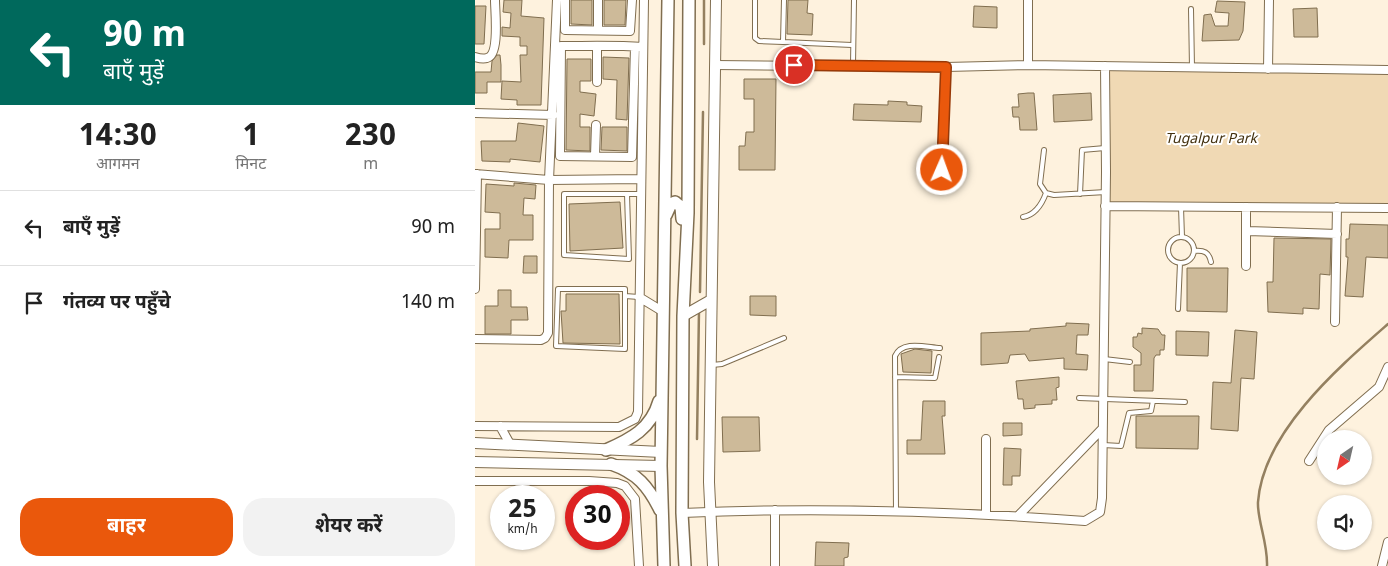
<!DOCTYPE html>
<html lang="hi">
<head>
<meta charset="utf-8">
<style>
	:root { --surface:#fff; --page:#f2f2f2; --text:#222; --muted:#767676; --line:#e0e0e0; --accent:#ea580c }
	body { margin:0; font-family:Georgia,"Noto Sans Devanagari",serif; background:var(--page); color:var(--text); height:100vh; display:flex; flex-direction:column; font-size:19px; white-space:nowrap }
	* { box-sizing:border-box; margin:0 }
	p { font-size:16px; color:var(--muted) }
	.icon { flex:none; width:28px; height:28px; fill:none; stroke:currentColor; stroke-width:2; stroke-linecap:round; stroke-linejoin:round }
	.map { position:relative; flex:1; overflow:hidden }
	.panel { display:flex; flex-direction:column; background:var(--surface); width:475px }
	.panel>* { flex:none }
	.guide { background:#00695c; color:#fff; overflow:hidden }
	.needle { width:32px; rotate:214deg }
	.buttons { position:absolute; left:842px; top:430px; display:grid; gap:10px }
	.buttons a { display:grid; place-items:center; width:55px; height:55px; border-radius:50%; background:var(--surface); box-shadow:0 1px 4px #0004; font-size:25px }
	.speed { position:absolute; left:15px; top:485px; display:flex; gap:10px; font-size:25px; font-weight:700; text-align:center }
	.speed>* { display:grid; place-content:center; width:65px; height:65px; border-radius:50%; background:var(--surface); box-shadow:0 1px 4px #0004; line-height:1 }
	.speed small { font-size:12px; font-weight:400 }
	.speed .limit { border:8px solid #d22; background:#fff; color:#111 }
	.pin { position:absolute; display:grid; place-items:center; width:42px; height:42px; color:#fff; margin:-21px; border:2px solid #fff; border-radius:50%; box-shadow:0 1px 5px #0007 }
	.me { position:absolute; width:55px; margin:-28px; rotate:2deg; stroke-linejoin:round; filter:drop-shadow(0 0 4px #0008) }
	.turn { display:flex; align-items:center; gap:18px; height:105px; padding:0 20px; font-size:22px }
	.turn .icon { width:65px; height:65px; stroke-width:2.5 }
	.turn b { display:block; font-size:35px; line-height:42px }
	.eta { display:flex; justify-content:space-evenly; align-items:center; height:85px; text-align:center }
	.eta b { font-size:30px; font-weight:700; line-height:35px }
	.primary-button { display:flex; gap:10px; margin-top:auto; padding:10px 20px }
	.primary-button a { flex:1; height:58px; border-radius:20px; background:var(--accent); color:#fff; font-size:20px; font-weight:700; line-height:58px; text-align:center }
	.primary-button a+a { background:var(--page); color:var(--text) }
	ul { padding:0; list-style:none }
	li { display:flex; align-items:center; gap:15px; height:75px; padding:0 20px; border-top:1px solid var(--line) }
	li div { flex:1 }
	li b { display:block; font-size:19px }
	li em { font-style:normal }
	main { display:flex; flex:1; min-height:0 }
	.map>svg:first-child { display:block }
	.green { fill:#f0d9b4 }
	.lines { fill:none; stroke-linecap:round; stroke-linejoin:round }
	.stream { stroke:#948060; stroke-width:2.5 }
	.building { fill:#cdba99; stroke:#806e4f }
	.service-casing { stroke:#806e50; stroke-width:6 }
	.minor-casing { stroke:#806e50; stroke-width:10 }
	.tertiary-casing { stroke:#806e50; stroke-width:12 }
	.secondary-casing { stroke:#806e50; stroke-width:14 }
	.service { stroke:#fff; stroke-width:4 }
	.minor { stroke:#fff; stroke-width:8 }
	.tertiary { stroke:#fff; stroke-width:10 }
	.secondary { stroke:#fff; stroke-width:11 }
	.route-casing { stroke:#983908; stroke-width:12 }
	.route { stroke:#ea580c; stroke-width:9 }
	.labels { text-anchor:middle; stroke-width:4; stroke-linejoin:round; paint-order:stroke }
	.park-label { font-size:14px; font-style:italic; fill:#42300e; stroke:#fff }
</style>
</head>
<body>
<main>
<section class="panel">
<div class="guide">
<div class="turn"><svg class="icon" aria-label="left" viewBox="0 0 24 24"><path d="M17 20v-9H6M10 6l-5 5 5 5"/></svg><div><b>90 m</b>बाएँ मुड़ें</div></div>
</div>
<div class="eta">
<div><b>14:30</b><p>आगमन</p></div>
<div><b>1</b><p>मिनट</p></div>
<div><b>230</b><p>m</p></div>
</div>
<ul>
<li><svg class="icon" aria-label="left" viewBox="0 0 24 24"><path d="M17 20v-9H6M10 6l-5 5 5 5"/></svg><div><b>बाएँ मुड़ें</b></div><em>90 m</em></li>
<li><svg class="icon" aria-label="arrive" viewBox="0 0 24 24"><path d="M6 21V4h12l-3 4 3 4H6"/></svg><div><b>गंतव्य पर पहुँचे</b></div><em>140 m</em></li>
</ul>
<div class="primary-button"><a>बाहर</a><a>शेयर करें</a></div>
</section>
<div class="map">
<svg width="913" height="566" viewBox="0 0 913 566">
	<rect width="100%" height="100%" fill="#fef2de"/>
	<path class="green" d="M630,66L913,70V208L630,206Z"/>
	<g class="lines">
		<path class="stream" d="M229,44V0
			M225,292L228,112
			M222,439L224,310
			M792,566C793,543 782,520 783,502C788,432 864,367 913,324"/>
	</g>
	<path class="building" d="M29,0H47L46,16L69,18L66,105H42V100L26,99L27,81L46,82L45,55H52V46H45V37L27,36V27L35,28L36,13L28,12Z
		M96,0H117V25L96,24Z
		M129,0H151L150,25H129Z
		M313,0H333L332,13L338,14L337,35L312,34Z
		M742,1L770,2L768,31L764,40L727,41L729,15L736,14L740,26H753L754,13L740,12Z
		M0,6H11L9,44H0Z
		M499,6L522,7V28L498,27Z
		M842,8L843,37H819L818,9Z
		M22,55H25L26,65V82H12V93H0V72H16L17,61Z
		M128,57L154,58L152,120L141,119L142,80L128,79Z
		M92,59H116V81H105V92L121,94L119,116L105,114V127H115V151L91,150Z
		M269,79H301L300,170H264V146H270L271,132H279V99H269Z
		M553,93H559L562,130H545L544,117H538L537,107H544L543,94Z
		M616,93L617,120L579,122L578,95Z
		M413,101L432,102V105L447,106L446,122L378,120L379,104L413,105Z
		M43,123L69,126L65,162L35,159V162L7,161L6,141H41Z
		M127,127H152V151L126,150Z
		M39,183L61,185L60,199L49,198L48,215H58V240H34L33,258L10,257V229H25V213L10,212L11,184L39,186Z
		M145,202L148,248L95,251L94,204Z
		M875,224L913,225V258L891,257L888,297L870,296L873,257H871V239H874Z
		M799,238L856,239L855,275L845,274L844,309L828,308V314L793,312L792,282H798Z
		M49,256H62V273H48Z
		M712,268H753L752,312L712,311Z
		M23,290H36V307H52L53,320H36V334H10V306H23Z
		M91,294H144L145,344L88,343L86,311H91Z
		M275,296H301V316L275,315Z
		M591,323L614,324L613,335H602L601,354L613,355L612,370L589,369V358L554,361L550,354L535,355L533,363L506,365V333L555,331V329L591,326Z
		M667,328L683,329L687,335H690L689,350H685V355H681L679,358L678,391H659V365H666V353L658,347V337H662L663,333L667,334Z
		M760,330L782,332L779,379L766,378L763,431L736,429L738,382L756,383Z
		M701,331L734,332L733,356L701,355Z
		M440,349L457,351L456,373L428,372L426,354Z
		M584,377V387L581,388L582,400H577V404L560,405V408L549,409L548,399H543L541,381Z
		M448,401H470V416H467L470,454H432V440H446Z
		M661,416H724L723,449L661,448Z
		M247,417H284L285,451L248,452Z
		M528,423H547V435L528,436Z
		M529,448L546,449L545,476H537V485H528Z
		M341,542L374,543L373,557L369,558V566H340Z"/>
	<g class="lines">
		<g class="service-casing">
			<path id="service" d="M280,0V38L284,41L308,42
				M309,0L308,42L377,45
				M716,9L717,68
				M378,65L379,0
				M569,150L565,184L571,193L579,195L631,192
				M152,194L154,259L89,255V194H166
				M605,194L607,150L630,148
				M706,207L707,237
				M548,217C560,215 567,204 571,193
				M693 250a13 13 0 1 1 26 0a13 13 0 1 1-26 0Z
				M719,251C729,250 734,252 736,262
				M150,296V289H83L81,346L150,349V296L164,297
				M703,309L705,263
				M629,359L655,362
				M237,365L247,364L309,338
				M420,377L460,378L464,357
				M604,398L710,402
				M628,445L646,446L654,413L676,411L678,401
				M421,511L420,356C427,340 450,347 465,348"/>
		</g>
		<g class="minor-casing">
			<path id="minor" d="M90,0V30L155,31L157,0
				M123,0V30
				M160,47L157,157L85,156L86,46C113,46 141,45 168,47
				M0,57C3,58 9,59 12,58C25,55 20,12 20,0
				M240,65L471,67L553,65L913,70
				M553,65V0
				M793,69L794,0
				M122,82V46
				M0,113L78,115
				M120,156L121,125
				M0,174L74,180L165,179
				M466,187L471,67
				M630,206L913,208
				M772,231L862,234
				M771,266V207
				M0,289L2,174
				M164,297L187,311
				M860,322L862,207
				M0,339L66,340L70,338L73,333L74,180L82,0
				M0,426L144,427L160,419L163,412L169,0
				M25,426L35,444
				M511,439V515
				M834,461L854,430L904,387L913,367
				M0,481H114L142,483L150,486L160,499L164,566
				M207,513C341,507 476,511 610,521L625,512L627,498L631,172L630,66
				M543,516L627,429
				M300,566V510
				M907,566L913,542"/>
		</g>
		<g class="tertiary-casing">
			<path id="tertiary" d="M208,316L236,300
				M0,443L186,452
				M0,462L186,466
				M238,566L234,482L241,0"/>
		</g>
		<g class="secondary-casing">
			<path id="secondary" d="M191,215L196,204L200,202L206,207L207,219
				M131,450C156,439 176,429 184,401
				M136,464C162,473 173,486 185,510
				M189,566L186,466L193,0
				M210,566L207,513L208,316L213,213L214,0"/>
		</g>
		<use href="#service" class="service"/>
		<use href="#minor" class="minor"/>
		<use href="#tertiary" class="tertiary"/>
		<use href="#secondary" class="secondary"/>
	</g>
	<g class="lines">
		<g class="route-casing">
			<path id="route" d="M319,65L471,67L467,170"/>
		</g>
		<use href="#route" class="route"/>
	</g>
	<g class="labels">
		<g class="park-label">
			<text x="736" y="143">Tugalpur Park</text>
		</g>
	</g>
</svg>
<div class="buttons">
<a><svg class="needle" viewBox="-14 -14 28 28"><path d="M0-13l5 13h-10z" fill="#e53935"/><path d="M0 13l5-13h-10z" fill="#767676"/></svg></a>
<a><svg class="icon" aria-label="sound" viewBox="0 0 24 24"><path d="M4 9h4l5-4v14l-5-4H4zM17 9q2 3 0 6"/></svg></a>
</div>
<div class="speed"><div>25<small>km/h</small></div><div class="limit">30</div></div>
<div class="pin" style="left:319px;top:65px;background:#d93025"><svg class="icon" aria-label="arrive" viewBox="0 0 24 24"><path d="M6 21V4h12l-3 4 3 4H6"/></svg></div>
<svg class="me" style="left:467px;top:170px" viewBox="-20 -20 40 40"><circle r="17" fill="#ea580c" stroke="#fff" stroke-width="3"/><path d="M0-11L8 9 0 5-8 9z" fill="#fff"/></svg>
</div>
</main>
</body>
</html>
